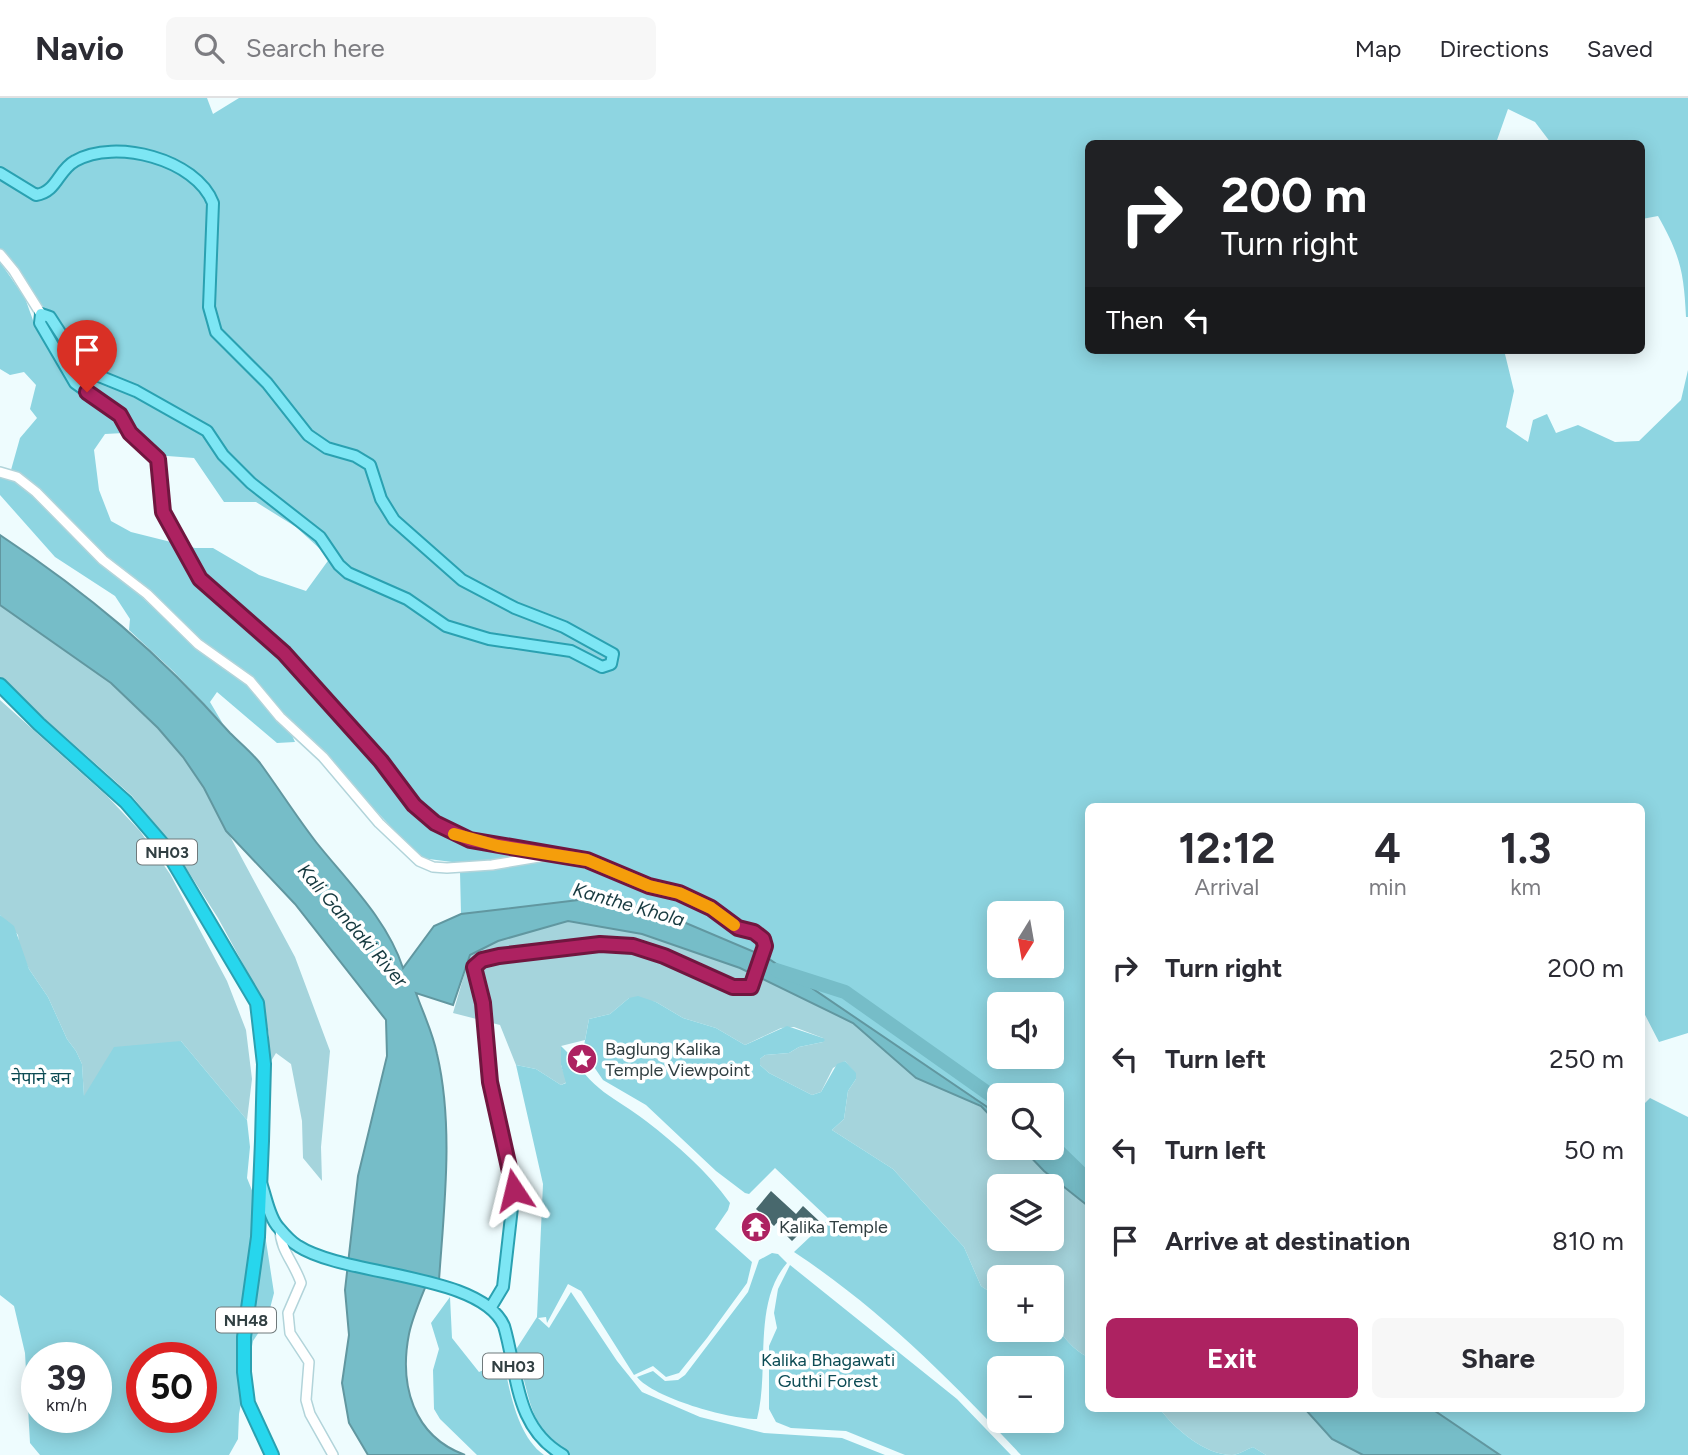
<!DOCTYPE html>
<html lang="en">
<head>
<meta charset="utf-8">
<style>
	:root { --surface:#fff; --page:#f7f7f7; --text:#2b2b33; --muted:#7c7c81; --line:#e1e1e2; --accent:#ad2261 }
	body { margin:0; font-family:Figtree,"Noto Sans Devanagari",sans-serif; background:var(--page); color:var(--text); height:100vh; display:flex; flex-direction:column; font-size:26px; white-space:nowrap }
	* { box-sizing:border-box; margin:0 }
	p { font-size:23px; color:var(--muted) }
	.icon { flex:none; width:38px; height:38px; fill:none; stroke:currentColor; stroke-width:2; stroke-linecap:round; stroke-linejoin:round }
	.map { position:relative; flex:1; overflow:hidden }
	.panel { position:absolute; left:1085px; top:705px; width:560px; height:609px; display:flex; flex-direction:column; background:var(--surface); border-radius:10px; box-shadow:0 4px 18px #0003 }
	.panel>* { flex:none }
	.top-card { position:absolute; left:1085px; top:42px; width:560px; height:214px; border-radius:10px; box-shadow:0 4px 18px #0003; background:#202124; color:#fff; overflow:hidden }
	.needle { width:46px; rotate:191deg }
	.fabs { position:absolute; left:987px; top:803px; display:grid; gap:14px }
	.fabs a { display:grid; place-items:center; width:77px; height:77px; border-radius:10px; background:var(--surface); box-shadow:0 4px 18px #0003; font-size:35px }
	.speed { position:absolute; left:21px; top:1244px; display:flex; gap:14px; font-size:35px; font-weight:700; text-align:center }
	.speed>* { display:grid; place-content:center; width:91px; height:91px; border-radius:50%; background:var(--surface); box-shadow:0 4px 18px #0003; line-height:1 }
	.speed small { font-size:18px; font-weight:400 }
	.speed .limit { border:10px solid #d22; background:#fff; color:#111 }
	.pin { position:absolute; display:grid; place-items:center; width:60px; height:60px; color:#fff; margin:-72px -30px; border-radius:50% 50% 50% 0; rotate:-45deg; box-shadow:0 0 7px #0007 }
	.pin .icon { rotate:45deg }
	.me { position:absolute; width:77px; margin:-38px; rotate:350deg; stroke-linejoin:round; filter:drop-shadow(0 0 5px #0008) }
	.turn { display:flex; align-items:center; gap:24px; height:147px; padding:0 21px; font-size:32px }
	.turn .icon { width:91px; height:91px; stroke-width:2.5 }
	.turn b { display:block; font-size:49px; line-height:60px }
	.then { display:flex; align-items:center; height:66px; padding:0 21px; background:#0003; gap:14px; font-size:26px }
	.eta { display:flex; justify-content:space-evenly; align-items:center; height:119px; text-align:center }
	.eta b { font-size:42px; font-weight:700; line-height:49px }
	.button { display:flex; gap:14px; margin-top:auto; padding:14px 21px }
	.button a { flex:1; height:80px; border-radius:10px; background:var(--accent); color:#fff; font-size:28px; font-weight:700; line-height:80px; text-align:center }
	.button a+a { background:var(--page); color:var(--text) }
	ul { padding:0; list-style:none }
	li { display:flex; align-items:center; gap:21px; height:91px; padding:0 21px }
	li div { flex:1 }
	li b { display:block; font-size:26px }
	li em { font-style:normal }
	header { display:flex; align-items:center; gap:42px; box-sizing:border-box; height:98px; padding:0 35px; background:var(--surface); border-bottom:2px solid var(--line) }
	header strong { font-size:33px }
	nav { display:flex; gap:38px; margin-inline-start:auto; font-size:24px }
	.search { width:490px; height:63px; background:var(--page); display:flex; align-items:center; gap:18px; box-sizing:border-box; padding:0 24px; border-radius:10px; color:var(--muted); font-size:26px }
	.map>svg:first-child { display:block }
	.green { fill:#a5d4dc; fill-rule:evenodd }
	.forest { fill:#8ed5e1; fill-rule:evenodd }
	.water { fill:#76bdc8; stroke:#6197a0; stroke-width:2 }
	.lines { fill:none; stroke-linecap:round; stroke-linejoin:round }
	.river { stroke:#76bdc8; stroke-width:14 }
	.building { fill:#48686d }
	.minor-casing { stroke:#b2d4da; stroke-width:12 }
	.major-casing { stroke:#2aa1b1; stroke-width:14 }
	.highway-casing { stroke:#2aa1b1; stroke-width:16 }
	.minor { stroke:#fff; stroke-width:9 }
	.major { stroke:#7de6f4; stroke-width:10 }
	.highway { stroke:#27d6ed; stroke-width:12 }
	.route-casing { stroke:#70163f; stroke-width:18 }
	.route { stroke:#ad2261; stroke-width:12 }
	.slow { stroke:#f59e0b; stroke-width:12 }
	.labels { text-anchor:middle; stroke-width:7; stroke-linejoin:round; paint-order:stroke }
	.shield { fill:#fff; stroke:#6f797b; stroke-width:2 }
	.shield-label { font-size:16px; font-weight:bold; fill:#313f42 }
	.poi-label { font-size:18px; fill:#313f42; stroke:#fff; text-anchor:start }
	.park-label { font-size:18px; fill:#0d4c55; stroke:#fff }
	.water-label { font-size:19px; font-style:italic; fill:#16393f; stroke:#fff }
</style>
</head>
<body>
<header>
<strong>Navio</strong>
<div class="search"><svg class="icon" aria-label="search" viewBox="0 0 24 24"><circle cx="10" cy="10" r="6"/><path d="M15 15l6 6"/></svg>Search here</div>
<nav><a>Map</a><a>Directions</a><a>Saved</a></nav>
</header>
<div class="map">
<svg width="1688" height="1357" viewBox="0 0 1688 1357">
	<rect width="100%" height="100%" fill="#eefcfe"/>
	<path class="green" d="M0,507L111,585L158,630L183,659L204,690L295,859L330,953L321,1049L322,1083L303,1060L302,1023L291,966L276,955L268,968L269,937L261,899L218,820L168,742L132,698L0,581Z
		M0,602L107,698L140,733L170,776L227,883L246,932L252,981L247,1022L181,943L84,999L82,966L76,953L67,941L48,899L29,871L20,852L18,837L0,817Z
		M568,823L642,836L740,870L853,925L916,980L981,1008L999,1027V1050H1022L1044,1073L1088,1108V1259C1072,1252 1065,1238 1052,1227V1180H999V1200L981,1188L964,1149L893,1071L832,1032L844,1021L848,993L856,981L855,975L845,963L833,970L821,994L812,997L769,975L760,967V961L765,957L789,955L799,949L823,944V940L794,929L781,930L745,947L716,930L683,920L656,904L629,900L610,916L589,921L585,942L561,948V967L567,984L561,987L536,971L516,967L500,927L453,915L470,857L498,843ZM999,1088H1052V1141H999Z
		M1160,1311H1305L1332,1341L1363,1357H1266L1253,1349C1247,1351 1238,1357 1232,1357C1205,1357 1175,1331 1160,1311Z"/>
	<path class="forest" d="M0,0H207L213,16L239,0H1688V219H1686C1684,174 1680,157 1658,118L1642,121V46L1551,45L1535,24L1508,11L1496,45L1088,46V252H1504L1514,293L1506,329L1528,344L1533,322L1547,316L1556,335L1578,327L1615,344L1639,343L1681,302L1688,272V935L1659,944L1642,911V709H1088V1078L1047,1050H1052V998H999V1017L766,859L667,817L595,800L461,816L460,774L452,764L421,760L241,572L195,540L84,441L41,395L11,372L20,340L37,320L30,311L36,287L24,274L10,277L0,271V164L25,200L34,225L57,241L79,268L101,284L107,276L81,256L87,250L76,234L65,237L52,212H45L6,155L0,151ZM124,335L141,356L194,360L224,404H256L296,429L330,460L306,493L259,477L213,450H195L131,434L111,423L99,392L94,352L105,336ZM999,816H1052V868H999ZM999,906H1052V959H999Z
		M0,377L15,380L39,401L145,502L222,570L242,582L290,633L295,644L277,645L217,594L210,604L223,626L174,574L129,532L130,521L115,498L55,459L0,397Z
		M0,817L14,828L29,871L48,899L67,941L76,953L82,966L84,998L114,949L181,943L247,1022L250,1049L247,1080L262,1117L274,1195L267,1222L253,1243L239,1316L238,1341L229,1357H40L30,1345L25,1255L14,1208L0,1197ZM37,1260H96V1320H37ZM142,1260H201V1320H142Z
		M638,898L656,904L683,920L716,930L745,947L787,928L823,940L825,942L823,944L799,949L789,955L765,957L760,961V967L769,975L812,997L821,994L837,966L845,963L856,975V981L848,993L844,1021L832,1032L893,1071L964,1149L981,1188L999,1200V1232H1052V1227C1065,1238 1072,1252 1088,1259V1311H1160C1175,1331 1205,1357 1232,1357C1238,1357 1247,1351 1253,1349L1266,1357H1021C952,1283 879,1210 794,1154L829,1121L775,1070L749,1096L745,1095L716,1073L646,1007L603,982L583,953L589,921L610,916L629,900ZM1052,1270V1323H999V1270Z
		M561,948L569,956L573,955C586,990 618,1001 646,1023C677,1047 707,1073 730,1105L728,1112L715,1131L752,1164L747,1185L707,1240L679,1275L666,1279L653,1268L634,1277L581,1193L568,1186L547,1225L546,1219L538,1220L549,1230L571,1194L617,1263L642,1294L700,1319L764,1335L842,1340L885,1357H569C525,1325 532,1298 515,1253L537,1219L543,1086L516,967L536,971L561,987L566,985L561,967Z
		M1650,1000L1688,1019V1357H1500L1432,1311H1642V1008Z
		M772,1155L778,1156L787,1165C752,1206 770,1272 757,1321C728,1321 654,1300 637,1279L653,1273L665,1283L678,1282L685,1277L748,1194L759,1162Z
		M790,1167L957,1301L1011,1357H905L846,1333L791,1330L776,1324L769,1311V1248L777,1230L774,1215L778,1191Z
		M450,1199L452,1240L479,1274L504,1263C509,1293 518,1339 544,1357H477L440,1321L434,1311L433,1272L439,1251L431,1225Z"/>
	<path class="water" d="M0,437C89,496 159,555 230,635C240,645 251,654 260,665C279,691 296,718 316,744C347,783 387,821 403,870L434,828L461,816L595,800L667,817L766,859L999,1017V1027L981,1008L916,980L853,925L740,870L642,836L568,823L498,843L470,857L453,907L416,895C423,915 433,935 437,956C454,1028 444,1110 439,1182L429,1180C422,1198 413,1217 409,1236C399,1287 413,1338 465,1357H368L349,1325L342,1285L349,1237L345,1192L358,1078L387,958L386,922L295,806L226,733L204,690L183,659L158,630L111,585L0,507Z
		M1022,1050H1047L1088,1078V1108L1044,1073Z
		M1305,1311H1432L1500,1357H1363L1332,1341Z"/>
	<g class="lines">
		<path class="river" d="M776,872L845,894L999,1003
			M1052,1047L1088,1082"/>
	</g>
	<path class="building" d="M771,1093L796,1116L803,1108L819,1123L805,1137L801,1134L792,1143L785,1136L792,1128L782,1119L774,1128L756,1111Z"/>
	<g class="lines">
		<g class="minor-casing">
			<path id="minor" d="M0,156L14,173L41,216
				M0,374L17,379L36,394L103,462L147,496L198,546L250,583L280,619L323,659L379,725L419,763L433,769L447,770L492,767L545,758
				M280,1131C280,1152 294,1164 301,1185L288,1215L290,1235L309,1264L306,1302L310,1316L333,1357"/>
		</g>
		<g class="major-casing">
			<path id="major" d="M0,75L36,97C57,94 58,72 75,63C115,40 196,61 213,105L209,209L216,234L267,285L308,337L327,350L355,358L370,367L381,401L394,422L462,482L515,510L564,529L613,556L611,566L602,569L571,553L489,541L446,528L407,501L348,475L339,467L320,439L251,385L223,357L207,333L136,293L99,278L72,253L50,219L41,216L40,225L75,285L120,317L130,335L158,361L163,414L200,481L284,555L381,663L414,707L435,725L470,742L587,763L648,788L679,795L702,805L738,830L754,834L763,841L765,848L751,889H733L650,852L633,848L600,847L499,858L482,862L474,868L483,906L490,984L514,1092L503,1189L491,1209
				M261,1085C266,1098 269,1120 279,1130C284,1136 291,1144 298,1148C346,1179 481,1175 504,1228C518,1275 514,1329 563,1357"/>
		</g>
		<g class="highway-casing">
			<path id="highway" d="M0,587L39,626L126,704L164,748L257,905L264,966L262,1043L258,1139L244,1239V1274L248,1305L272,1357"/>
		</g>
		<use href="#minor" class="minor"/>
		<use href="#major" class="major"/>
		<use href="#highway" class="highway"/>
	</g>
	<g class="lines">
		<g class="route-casing">
			<path id="route" d="M87,294L120,317L130,335L158,361L163,414L200,481L284,555L381,663L414,707L435,725L470,742L587,762L649,788L679,795L711,810L738,830L754,834L763,841L765,848L751,889H733L664,858L633,848L600,846L499,858L482,862L474,869L483,905L490,984L514,1092"/>
		</g>
		<use href="#route" class="route"/>
		<path class="slow" d="M454,736L498,748L587,762L649,788L679,795L711,810L734,827"/>
	</g>
	<defs>
		<g id="sight-disc" transform="scale(1.575)"><circle r="9.5" fill="#ad2261" stroke="#fff"/><path d="M0-6L1.8-2.2L6-1.7L2.9 1.2L3.7 5.4L0 3.3L-3.7 5.4L-2.9 1.2L-6-1.7L-1.8-2.2Z" fill="#fff"/></g>
		<g id="temple-disc" transform="scale(1.575)"><circle r="9.5" fill="#ad2261" stroke="#fff"/><path d="M0-6L5-2H3V0L6.5 2.5H4V6H1.5V3h-3V6H-4V2.5H-6.5L-3 0V-2H-5Z" fill="#fff"/></g>
	</defs>
	<g fill-rule="evenodd">
		<use href="#sight-disc" x="582" y="961"/>
		<use href="#temple-disc" x="756" y="1129"/>
	</g>
	<g class="labels">
		<g class="shield">
			<rect x="137" y="741.5" width="60" height="25" rx="5"/>
			<rect x="216" y="1209.5" width="60" height="25" rx="5"/>
			<rect x="483" y="1255.5" width="60" height="25" rx="5"/>
		</g>
		<g class="shield-label">
			<text x="167" y="760">NH03</text>
			<text x="246" y="1228">NH48</text>
			<text x="513" y="1274">NH03</text>
		</g>
		<g class="poi-label">
			<text x="605" y="957">Baglung Kalika<tspan x="605" dy="21">Temple Viewpoint</tspan></text>
			<text x="779" y="1135">Kalika Temple</text>
		</g>
		<g class="park-label">
			<text x="41" y="986">नेपाने बन</text>
			<text x="828" y="1268">Kalika Bhagawati<tspan x="828" dy="21">Guthi Forest</tspan></text>
		</g>
		<g class="water-label">
			<text transform="translate(629 806) rotate(16)" y="7">Kanthe Khola</text>
			<text transform="translate(353 827) rotate(49)" y="7">Kali Gandaki River</text>
		</g>
	</g>
</svg>
<div class="fabs">
<a><svg class="needle" viewBox="-14 -14 28 28"><path d="M0-13l5 13h-10z" fill="#e53935"/><path d="M0 13l5-13h-10z" fill="#7c7c81"/></svg></a>
<a><svg class="icon" aria-label="sound" viewBox="0 0 24 24"><path d="M4 9h4l5-4v14l-5-4H4zM17 9q2 3 0 6"/></svg></a>
<a><svg class="icon" aria-label="search" viewBox="0 0 24 24"><circle cx="10" cy="10" r="6"/><path d="M15 15l6 6"/></svg></a>
<a><svg class="icon" aria-label="layers" viewBox="0 0 24 24"><path d="M12 4l9 5-9 5-9-5zM3 14l9 5 9-5"/></svg></a>
<a>+</a>
<a>−</a>
</div>
<div class="speed"><div>39<small>km/h</small></div><div class="limit">50</div></div>
<div class="pin" style="left:87px;top:294px;background:#d93025"><svg class="icon" aria-label="arrive" viewBox="0 0 24 24"><path d="M6 21V4h12l-3 4 3 4H6"/></svg></div>
<svg class="me" style="left:514px;top:1092px" viewBox="-20 -20 40 40"><path d="M0-17L14 15 0 8-14 15z" fill="#ad2261" stroke="#fff" stroke-width="4"/></svg>
<div class="top-card">
<div class="turn"><svg class="icon" aria-label="right" viewBox="0 0 24 24"><path d="M7 20v-9h11M14 6l5 5-5 5"/></svg><div><b>200 m</b>Turn right</div></div>
<div class="then">Then<svg class="icon" aria-label="left" viewBox="0 0 24 24"><path d="M17 20v-9H6M10 6l-5 5 5 5"/></svg></div>
</div>
<section class="panel">
<div class="eta">
<div><b>12:12</b><p>Arrival</p></div>
<div><b>4</b><p>min</p></div>
<div><b>1.3</b><p>km</p></div>
</div>
<ul>
<li><svg class="icon" aria-label="right" viewBox="0 0 24 24"><path d="M7 20v-9h11M14 6l5 5-5 5"/></svg><div><b>Turn right</b></div><em>200 m</em></li>
<li><svg class="icon" aria-label="left" viewBox="0 0 24 24"><path d="M17 20v-9H6M10 6l-5 5 5 5"/></svg><div><b>Turn left</b></div><em>250 m</em></li>
<li><svg class="icon" aria-label="left" viewBox="0 0 24 24"><path d="M17 20v-9H6M10 6l-5 5 5 5"/></svg><div><b>Turn left</b></div><em>50 m</em></li>
<li><svg class="icon" aria-label="arrive" viewBox="0 0 24 24"><path d="M6 21V4h12l-3 4 3 4H6"/></svg><div><b>Arrive at destination</b></div><em>810 m</em></li>
</ul>
<div class="button"><a>Exit</a><a>Share</a></div>
</section>
</div>
</body>
</html>
